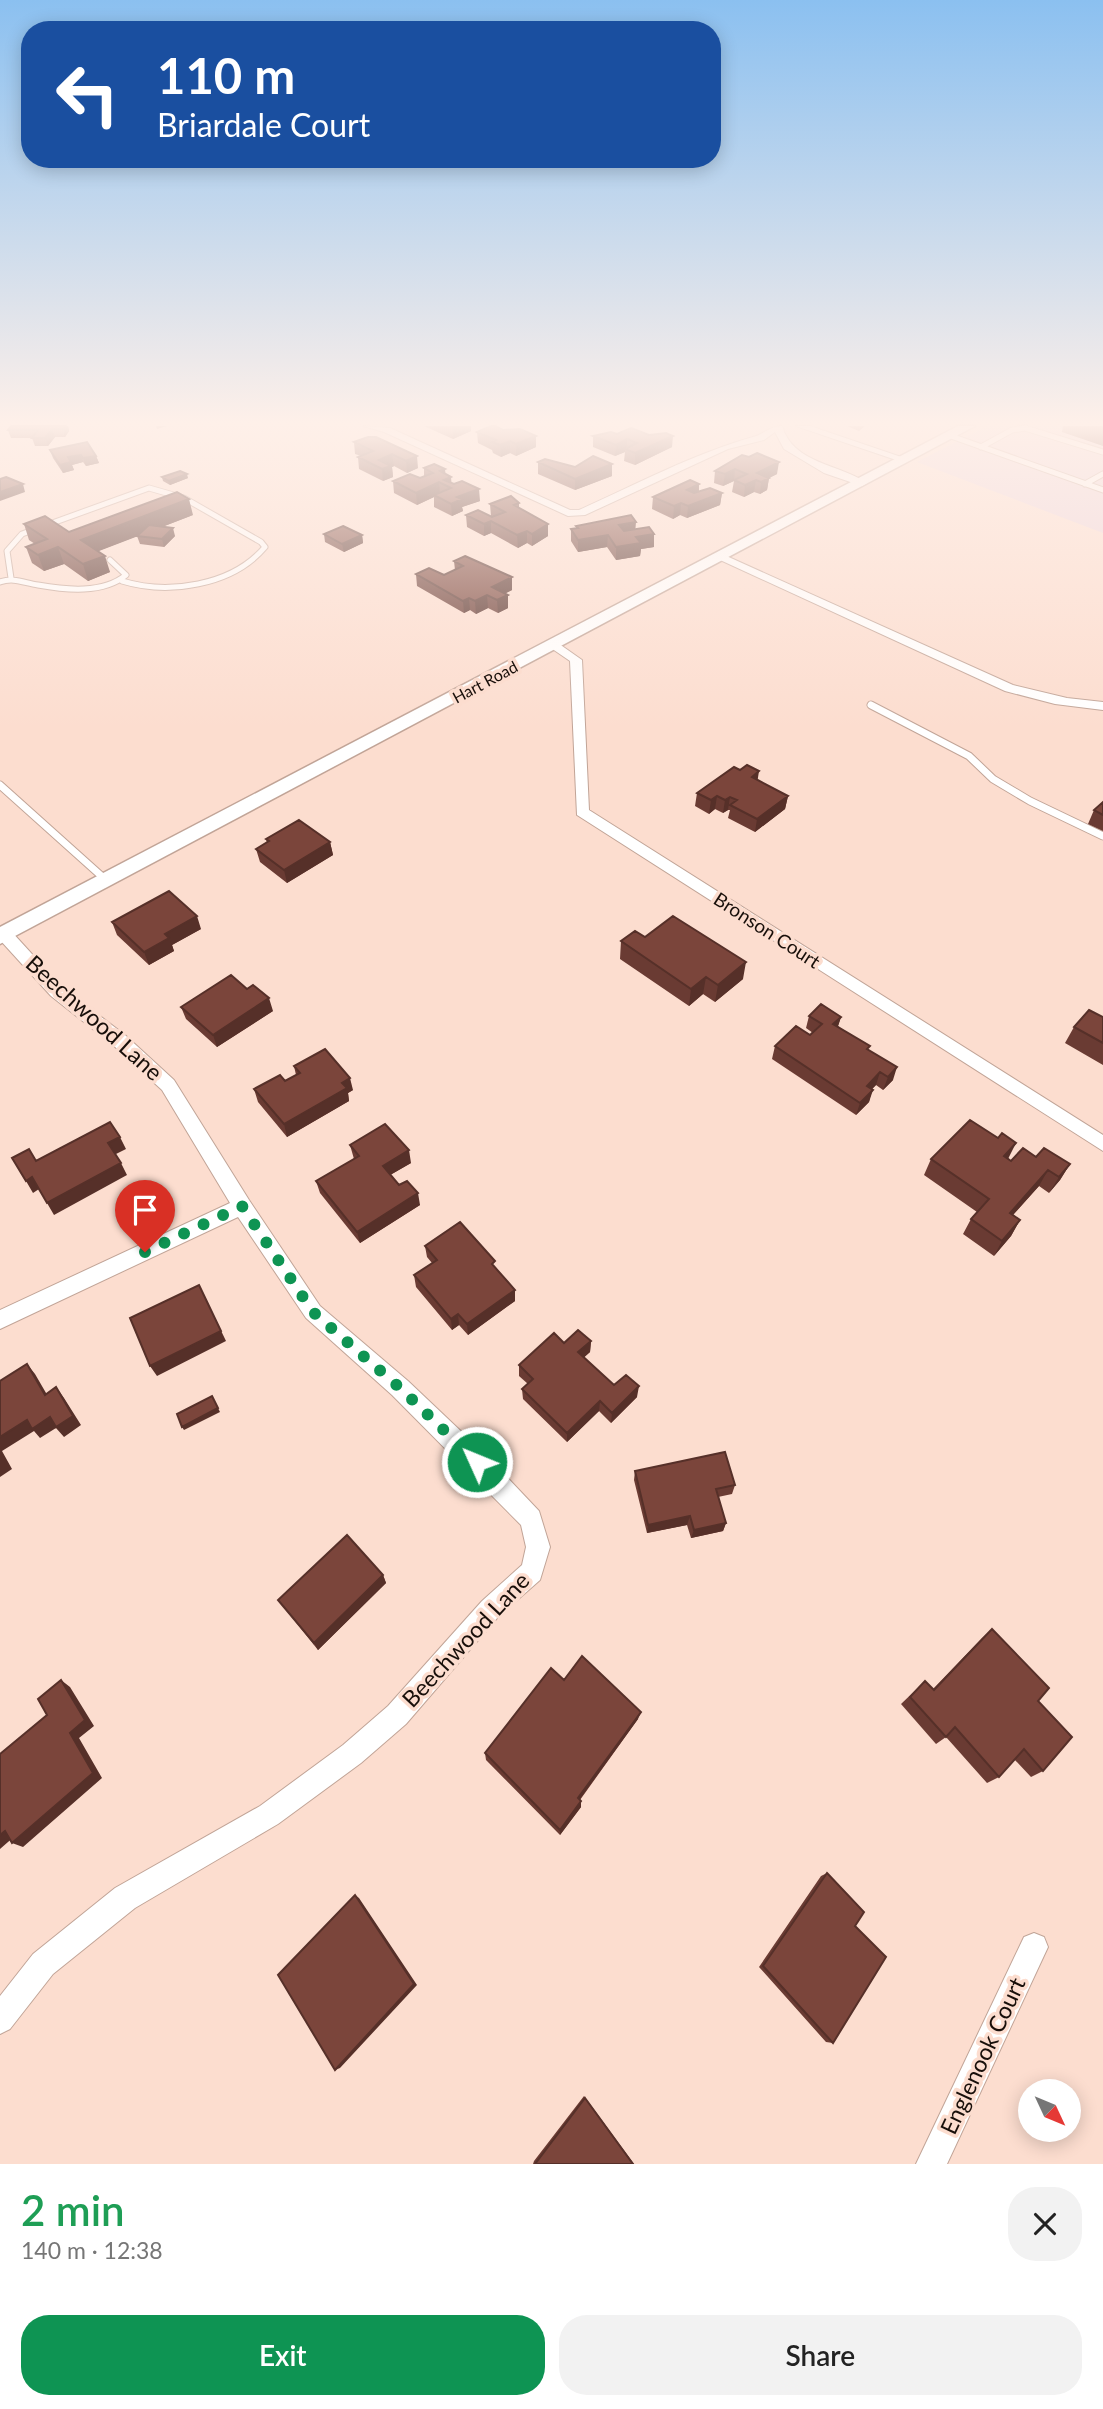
<!DOCTYPE html>
<html lang="en">
<head>
<meta charset="utf-8">
<style>
	:root { --surface:#fff; --page:#f2f2f2; --text:#222; --muted:#767676; --accent:#0e9453 }
	body { margin:0; font-family:Lato,sans-serif; background:var(--page); color:var(--text); height:100vh; display:flex; flex-direction:column; font-size:26px; white-space:nowrap }
	* { box-sizing:border-box; margin:0 }
	p { font-size:23px; color:var(--muted) }
	.icon { flex:none; width:38px; height:38px; fill:none; stroke:currentColor; stroke-width:2; stroke-linecap:round; stroke-linejoin:round }
	.map { position:relative; height:2164px; overflow:hidden }
	.details { display:flex; flex-direction:column; background:var(--surface); flex:1 }
	.details>* { flex:none }
	.top-card { position:absolute; left:21px; top:21px; width:700px; height:147px; border-radius:28px; box-shadow:0 4px 18px #0003; background:#1a4fa0; color:#fff; overflow:hidden }
	.needle { width:46px; rotate:134deg }
	.fabs { position:absolute; left:1018px; top:2079px; display:grid; gap:14px }
	.fabs a { display:grid; place-items:center; width:63px; height:63px; border-radius:50%; background:var(--surface); box-shadow:0 4px 18px #0003; font-size:35px }
	.pin { position:absolute; display:grid; place-items:center; width:60px; height:60px; color:#fff; margin:-72px -30px; border-radius:50% 50% 50% 0; rotate:-45deg; box-shadow:0 0 7px #0007 }
	.pin .icon { rotate:45deg }
	.me { position:absolute; width:77px; margin:-38px; rotate:314deg; stroke-linejoin:round; filter:drop-shadow(0 0 5px #0008) }
	.turn { display:flex; align-items:center; gap:24px; height:147px; padding:0 21px; font-size:32px }
	.turn .icon { width:91px; height:91px; stroke-width:2.5 }
	.turn b { display:block; font-size:49px; line-height:60px }
	.round { display:grid; place-items:center; flex:none; width:74px; height:74px; border-radius:28px; background:var(--page) }
	.overview { display:flex; align-items:center; justify-content:space-between; height:119px; padding:0 21px }
	h1 { font-size:42px; font-weight:600; line-height:52px; color:#1e9e55 }
	.primary-button { display:flex; gap:14px; margin-top:auto; padding:14px 21px }
	.primary-button a { flex:1; height:80px; border-radius:28px; background:var(--accent); color:#fff; font-size:28px; font-weight:600; line-height:80px; text-align:center }
	.primary-button a+a { background:var(--page); color:var(--text) }
	.map>svg:first-child { display:block }
	.education { fill:#ecd3dc }
	.lines { fill:none; stroke-linecap:round; stroke-linejoin:round }
	.lane-far1-casing { stroke:#c1a497; stroke-width:7 }
	.lane-casing { stroke:#c1a497; stroke-width:9 }
	.street-casing { stroke:#c1a497; stroke-width:2 }
	.secondary-casing { stroke:#c1a497; stroke-width:3 }
	.lane-far1 { stroke:#fff; stroke-width:5 }
	.lane { stroke:#fff; stroke-width:7 }
	.street { fill:#fff; fill-rule:evenodd }
	.secondary { fill:#fff; fill-rule:evenodd }
	.wall { fill:#6a3b33 }
	.shaded-wall { fill:#563029 }
	.building { fill:#7b453b; stroke:#563029; stroke-width:2 }
	.route { stroke:#0e9453; stroke-width:12; stroke-dasharray:0 21.6 }
	.labels { text-anchor:middle; stroke-width:7; stroke-linejoin:round; paint-order:stroke }
	.far-street-label { font-size:16px; fill:#180f0a; stroke:#fcddcf }
	.street-label { font-size:19px; fill:#180f0a; stroke:#fcddcf }
	.near-street-label { font-size:23px; fill:#180f0a; stroke:#fcddcf }
</style>
</head>
<body>
<div class="map">
<svg width="1103" height="2164" viewBox="0 0 1103 2164">
	<rect width="100%" height="100%" fill="#fcddcf"/>
	<path class="education" d="M987,426H1103V533L917,462Z"/>
	<g class="lines">
		<g class="lane-far1-casing">
			<path id="lane-far1" d="M951,436L1103,490
				M981,447L1012,430L1025,428L1103,452
				M1085,484L1103,474
				M11,578L7,551L22,534L149,488L184,498L261,542L265,547C232,586 168,595 122,581
				M0,582C14,577 24,583 38,585C66,590 103,594 126,575L110,560"/>
		</g>
		<g class="lane-casing">
			<path id="lane" d="M871,705L969,756L993,779L1030,801L1103,836
				M0,785L107,881"/>
		</g>
		<g class="street-casing">
			<path id="street" d="M363,426L390,428L570,510H579C637,484 693,454 753,437C765,434 769,426 782,426C793,464 840,464 867,483L862,486L824,473L784,449L775,432L764,440L728,449L585,515L568,516L384,432Z
				M796,426H810L910,460L902,462Z
				M722,554L1013,685L1067,698L1103,702V710L1055,704L1005,691L718,559L716,557Z
				M555,641L582,660L589,810L1103,1135V1151L577,815L570,661L551,648V642Z
				M4,929L10,930L63,988L125,1035L174,1080L249,1200L320,1306L408,1381L485,1454L539,1511L550,1547L540,1580L498,1617L406,1724L361,1763L278,1824L135,1908L53,1974L10,2029L0,2034V1996L33,1954L115,1888L260,1806L343,1745L388,1706L482,1601L522,1565L526,1547L521,1525L392,1395L306,1318L238,1217L0,1329V1310L230,1203L162,1090L113,1045L51,996L0,940V930Z
				M1034,1933L1044,1937L1048,1947L947,2164H916L1024,1937Z"/>
		</g>
		<g class="secondary-casing">
			<path id="secondary" d="M958,426H975L0,944V927Z"/>
		</g>
		<use href="#lane-far1" class="lane-far1"/>
		<use href="#lane" class="lane"/>
		<use href="#street" class="street"/>
		<use href="#secondary" class="secondary"/>
	</g>
	<path class="wall" d="M11,426H68L69,431L65,437H55L48,446H35L32,438H11L8,430Z
		M424,426H471V431L453,439Z
		M847,426H865L859,431Z
		M1063,426H1103V446L1062,432Z
		M477,432L536,447L516,456L510,453L501,457L493,453L492,450L478,443Z
		M617,434L672,447L635,465L624,461L625,452L615,456L593,447V436Z
		M368,437L418,468L407,473L394,466L392,467L393,477L383,481L359,469L358,457L361,456L355,454L354,442Z
		M50,450L96,456L99,463L86,466L83,462L72,465L74,470L63,473L53,458Z
		M742,455L777,474L769,478L767,490L760,494L754,492L744,497L732,492L734,481L723,486L714,483L715,471Z
		M538,462L575,467L612,464V476L575,490L538,474Z
		M424,468L445,469V474L451,483L480,501L462,507L463,511L452,516L434,507V497L417,505L394,493L393,481L420,478L424,476Z
		M162,477L188,478L170,485L163,481Z
		M699,484V492L722,493L720,505L687,518L680,515L673,519L652,509L653,497Z
		M519,503V508L548,536L532,546L527,543L518,548L491,533L484,536L467,527L466,515L491,516L490,504Z
		M193,515L162,527L175,536L164,547L140,544L137,536L98,551L110,572L88,581L64,564L44,571L32,563L26,547L35,544L29,540L24,524L69,532Z
		M576,526L636,529L654,534V547L641,549L640,556L616,560L607,547L578,552L571,541V529L576,528Z
		M324,534L362,535L363,543L344,552L325,542Z
		M454,561L512,577V590L504,594L508,595V608L498,613L488,608L476,614L470,610L464,613L417,586L416,574L444,575L455,570Z
		M757,780L788,796L785,809L755,832L728,818L730,810H728L723,813L715,809L709,814L695,806L697,793Z
		M1103,802V831L1088,824L1094,810Z
		M266,839L330,842L333,855L287,883L260,862L256,849L267,843Z
		M112,922L201,929L172,945L174,951L149,965L117,935Z
		M645,937L743,979L715,1002L703,994L689,1006L620,959L621,941Z
		M181,1007L273,1011L217,1047L186,1019Z
		M809,1016L841,1017L838,1026L869,1050L893,1080L883,1090L876,1085L872,1089L869,1102L856,1115L772,1059L775,1046L810,1035L813,1033L806,1028Z
		M1103,1017V1065L1065,1043L1074,1027Z
		M294,1066L353,1090L348,1093L349,1101L287,1137L258,1102L254,1089L285,1081L296,1075Z
		M350,1145L411,1163L390,1175L420,1205L360,1243L320,1193L316,1181L354,1159Z
		M1036,1157L1070,1164L1060,1180L1049,1193L1039,1186L1013,1215L1020,1220L1011,1236L994,1256L963,1234L971,1219L977,1212L924,1175L931,1159L1008,1158L1011,1161Z
		M425,1246L496,1269L515,1290V1301L468,1335L459,1325L452,1330L416,1287L414,1275L432,1263L427,1257Z
		M591,1341L590,1352L584,1357L614,1385L637,1397L611,1423L599,1411L567,1442L523,1399L522,1389L528,1384L519,1376V1365L564,1343Z
		M635,1471L735,1485L732,1494L718,1497L726,1523L723,1531L691,1538L687,1525L647,1533L634,1480Z
		M383,1575L386,1583L318,1650L278,1600Z
		M992,1629L1038,1701L1043,1771L1031,1777L1014,1759L999,1777L987,1783L946,1737L936,1744L901,1704L925,1681L933,1689L982,1638Z
		M564,1680L638,1719L580,1800L581,1807L560,1835L486,1760L485,1753Z
		M827,1873L855,1926L833,2043L826,2042L759,1967L821,1876Z
		M584,2096L634,2164H533L534,2161Z"/>
	<path class="shaded-wall" d="M65,426H68L69,431L65,437L63,429Z
		M156,426H167L157,429Z
		M454,426H471V431L453,439L452,427Z
		M52,429L55,437L48,446L45,438Z
		M536,436V447L516,456V444Z
		M673,436L672,447L635,465V453Z
		M627,439V450L625,449V452L615,456L616,445Z
		M510,441V453L501,457L500,445Z
		M392,454L394,466L392,467L393,477L383,481L382,469L379,460Z
		M81,455L83,462L72,465L74,470L63,473L60,465L68,457Z
		M96,456L99,463L86,466L83,458Z
		M417,456L418,468L407,473L406,461Z
		M779,462L777,474L761,482L757,473Z
		M612,464V476L575,490V479Z
		M445,469L446,479L451,477L452,489L440,471Z
		M735,469L734,481L723,486L725,474Z
		M187,474L188,478L170,485L169,481Z
		M769,478L767,490L760,494L761,482Z
		M756,480L754,492L744,497L745,485Z
		M439,482L440,494L434,495V497L417,505L416,493Z
		M23,484L25,492L0,501V492Z
		M699,484L698,496L687,490Z
		M479,489L480,501L462,507L463,511L452,516L451,504L457,497Z
		M722,493L720,505L687,518L688,506Z
		M189,499L193,515L86,556L81,540Z
		M681,503L680,515L673,519L674,506Z
		M491,521V533L484,536V524Z
		M636,522L635,534L618,537L619,525Z
		M548,524V536L532,546V534Z
		M173,528L175,536L164,547L162,539Z
		M527,531V543L518,548L517,535Z
		M654,534V547L641,549L640,556L616,560V547L636,537Z
		M362,535L363,543L344,552L342,544Z
		M608,535L607,547L578,552V540Z
		M58,547L64,564L44,571L38,555Z
		M105,556L110,572L88,581L83,564Z
		M512,577V590L494,599L492,587Z
		M487,595L488,608L476,614L475,601Z
		M508,595V608L498,613L497,600Z
		M469,598L470,610L464,613L463,601Z
		M759,771L757,784L752,777Z
		M717,796L715,809L709,814L711,800Z
		M788,796L785,809L755,832L757,819Z
		M730,797L728,810L723,813L725,800Z
		M330,842L333,855L287,883L284,870Z
		M197,916L201,929L172,945L174,951L149,965L144,952L165,934Z
		M746,962L743,979L715,1002L718,985Z
		M706,977L703,994L689,1006L691,989Z
		M269,998L273,1011L217,1047L213,1035Z
		M841,1017L837,1029L833,1024Z
		M897,1067L893,1080L883,1090L888,1077Z
		M880,1072L876,1085L863,1098L867,1086Z
		M350,1078L353,1090L348,1093L349,1101L287,1137L284,1124L342,1083Z
		M873,1090L869,1102L856,1115L860,1103Z
		M120,1137L126,1149L114,1155L108,1143Z
		M1016,1143L1008,1159L1004,1156Z
		M409,1150L411,1163L385,1178L383,1166Z
		M121,1163L127,1175L54,1215L47,1203Z
		M1070,1164L1060,1180L1049,1193L1059,1177Z
		M1048,1170L1039,1186L1001,1228L1010,1213Z
		M32,1177L39,1189L33,1193L26,1181Z
		M418,1193L420,1205L360,1243L357,1232Z
		M1020,1220L1011,1236L994,1256L1002,1241Z
		M199,1285L226,1341L157,1376L150,1366Z
		M515,1290V1301L468,1335L467,1324Z
		M458,1314L459,1325L452,1330L451,1319Z
		M591,1341L590,1352L578,1363V1352Z
		M27,1364L35,1374L53,1405L45,1395Z
		M639,1386L637,1397L611,1423L612,1413Z
		M56,1387L64,1398L81,1425L64,1437L56,1428L40,1438L34,1431L2,1451L12,1469L0,1477V1437Z
		M212,1396L220,1412L184,1430L182,1427Z
		M600,1401L599,1411L567,1442V1433Z
		M690,1516L687,1525L647,1533L648,1525Z
		M726,1523L723,1531L691,1538L694,1530Z
		M383,1575L386,1583L318,1650L314,1643Z
		M61,1680L70,1687L94,1726L79,1738L102,1778L23,1847L12,1843L70,1733Z
		M641,1712L638,1719L577,1803L578,1798Z
		M581,1801V1807L560,1835V1830Z
		M5,1831L16,1835L0,1849V1835Z
		M355,1895L359,1898L417,1985L340,2068L335,2070Z"/>
	<path class="building" d="M11,426H65L63,429H52L45,438H32L38,430H8Z
		M491,426H495L503,430L520,429L536,436L516,444L510,441L500,445L492,442L496,440L477,432Z
		M631,428L649,435L666,433L673,436L635,453L625,449L637,443L627,439L616,445L593,436L611,432L617,434Z
		M368,437H376L417,456L406,461L392,454L379,460L391,466L382,469L358,457L373,451L354,442Z
		M87,442L96,456L83,458L81,455L68,457L71,462L60,465L50,450Z
		M757,453L779,462L757,473L769,478L761,482L756,480L745,485L734,480L747,474L735,469L725,474L715,471L742,455L749,457Z
		M593,456L612,464L575,479L538,462L545,459L575,467Z
		M434,464L445,469L440,471L451,477L444,480L454,484L462,481L479,489L457,497L462,499L451,504L434,495L451,488L439,482L416,493L393,481L410,474L420,478L433,473L424,468Z
		M180,471L187,474L169,481L162,477Z
		M6,477L23,484L0,492V479Z
		M690,480L699,484L687,490L694,493L710,488L722,493L688,506L681,503L674,506L653,497Z
		M177,492L189,499L81,540L105,556L83,564L58,547L38,555L26,547L47,539L24,524L45,516L69,532Z
		M511,496L519,503L514,505L548,524L532,534L527,531L517,535L491,521L484,524L466,515L478,510L492,517L505,512L490,504Z
		M631,515L636,522L619,525L624,531L649,527L654,534L636,537L641,543L616,547L608,535L578,540L571,529L578,528L576,526Z
		M149,525L173,528L162,539L137,536Z
		M343,526L362,535L342,544L324,534Z
		M465,556L512,577L492,587L508,595L497,600L487,595L475,601L469,598L463,601L416,574L429,568L444,575L463,566L454,561Z
		M747,765L759,771L752,777L788,796L757,819L730,805L737,800L730,797L725,800L717,796L711,800L697,793L734,767L740,770Z
		M1103,802V815L1094,810Z
		M299,820L330,842L284,870L256,849L269,841L266,839Z
		M169,891L197,916L165,934L169,938L144,952L112,922Z
		M673,916L746,962L718,985L706,977L691,989L621,941L635,931L645,937Z
		M231,975L247,989L253,985L269,998L213,1035L181,1007Z
		M821,1004L841,1017L833,1024L870,1046L867,1049L897,1067L888,1077L880,1072L867,1086L873,1090L860,1103L775,1046L796,1026L810,1035L822,1024L809,1016Z
		M1089,1010L1103,1017V1043L1074,1027Z
		M325,1049L350,1078L342,1083L347,1088L284,1124L254,1089L280,1075L285,1081L300,1073L294,1066Z
		M970,1120L998,1138L1002,1133L1016,1143L1004,1156L1011,1161L1023,1148L1036,1157L1044,1148L1070,1164L1059,1177L1048,1170L1010,1213L1020,1220L1002,1241L971,1219L989,1199L931,1159Z
		M110,1122L120,1137L108,1143L121,1163L47,1203L32,1177L26,1181L12,1158L29,1149L36,1161Z
		M385,1124L409,1150L383,1166L399,1185L407,1181L418,1193L357,1232L316,1181L359,1156L350,1145Z
		M460,1222L495,1261L492,1264L515,1290L467,1324L458,1314L451,1319L414,1275L437,1260L425,1246Z
		M199,1285L221,1331L150,1366L130,1318Z
		M578,1330L591,1341L578,1352L614,1385L626,1375L639,1386L612,1413L600,1401L567,1433L522,1389L533,1379L519,1365L554,1333L564,1343Z
		M27,1364L45,1395L56,1387L73,1416L56,1427L50,1417L32,1429L27,1420L0,1437V1381Z
		M212,1396L218,1408L182,1427L177,1414Z
		M725,1452L735,1485L716,1489L726,1523L694,1530L690,1516L648,1525L635,1471Z
		M347,1535L383,1575L314,1643L278,1600Z
		M992,1629L1049,1688L1038,1701L1072,1737L1043,1771L1024,1749L999,1777L955,1727L946,1737L910,1697L925,1681L934,1690Z
		M582,1656L641,1712L578,1798L581,1801L560,1830L485,1753L551,1668L564,1680Z
		M61,1680L85,1720L70,1733L93,1773L12,1843L5,1831L0,1835V1754L47,1715L38,1699Z
		M827,1873L864,1912L855,1926L886,1957L833,2043L763,1966Z
		M355,1895L414,1984L335,2070L278,1975Z
		M585,2098L633,2164H535Z"/>
	<linearGradient id="sky" x2="0" y2="1"><stop stop-color="#8bc0f0"/><stop offset="0.58" stop-color="#fef0e9"/><stop offset="1" stop-color="#fef0e9" stop-opacity="0"/></linearGradient>
	<rect width="1103" height="729" fill="url(#sky)"/>
	<g class="lines">
		<path class="route" d="M145,1252L242,1206L313,1312L400,1388L477,1462"/>
	</g>
	<g class="labels">
		<g class="far-street-label">
			<text transform="translate(485 682) rotate(-28)" y="6">Hart Road</text>
		</g>
		<g class="street-label">
			<text transform="translate(767 930) rotate(33)" y="7">Bronson Court</text>
		</g>
		<g class="near-street-label">
			<text transform="translate(94 1018) rotate(42)" y="8">Beechwood Lane</text>
			<text transform="translate(466 1640) rotate(-47)" y="8">Beechwood Lane</text>
			<text transform="translate(983 2056) rotate(-65)" y="8">Englenook Court</text>
		</g>
	</g>
</svg>
<div class="fabs">
<a><svg class="needle" viewBox="-14 -14 28 28"><path d="M0-13l5 13h-10z" fill="#e53935"/><path d="M0 13l5-13h-10z" fill="#767676"/></svg></a>
</div>
<div class="pin" style="left:145px;top:1252px;background:#d93025"><svg class="icon" aria-label="arrive" viewBox="0 0 24 24"><path d="M6 21V4h12l-3 4 3 4H6"/></svg></div>
<svg class="me" style="left:477px;top:1462px" viewBox="-20 -20 40 40"><circle r="17" fill="#0e9453" stroke="#fff" stroke-width="3"/><path d="M0-11L8 9 0 5-8 9z" fill="#fff"/></svg>
<div class="top-card">
<div class="turn"><svg class="icon" aria-label="left" viewBox="0 0 24 24"><path d="M17 20v-9H6M10 6l-5 5 5 5"/></svg><div><b>110 m</b>Briardale Court</div></div>
</div>
</div>
<section class="details">
<div class="overview"><div><h1>2 min</h1><p>140 m · 12:38</p></div><a class="round"><svg class="icon" aria-label="close" viewBox="0 0 24 24"><path d="M6 6l12 12M18 6L6 18"/></svg></a></div>
<div class="primary-button"><a>Exit</a><a>Share</a></div>
</section>
</body>
</html>
